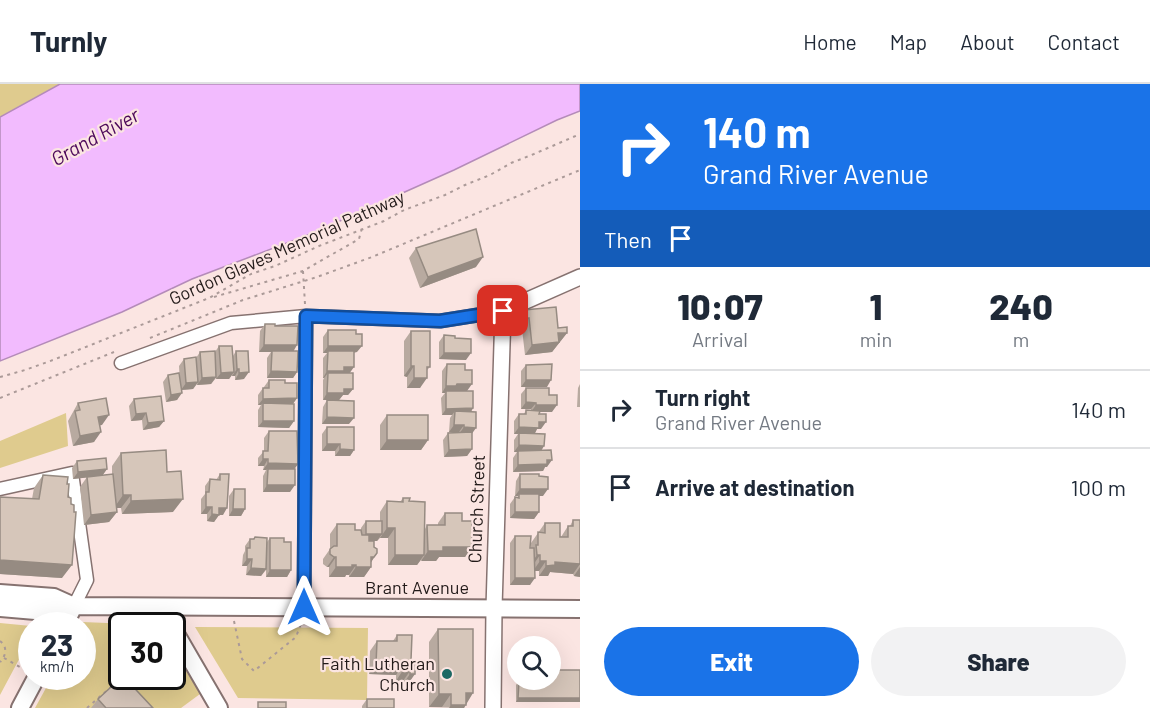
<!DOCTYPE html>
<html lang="en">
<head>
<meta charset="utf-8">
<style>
	:root { --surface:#fff; --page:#f2f2f3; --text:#1f2937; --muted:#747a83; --line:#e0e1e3; --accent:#1a73e8 }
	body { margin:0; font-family:Barlow,sans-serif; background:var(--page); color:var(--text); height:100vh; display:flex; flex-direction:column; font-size:22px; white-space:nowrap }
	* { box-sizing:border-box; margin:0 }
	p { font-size:20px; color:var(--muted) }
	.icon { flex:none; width:33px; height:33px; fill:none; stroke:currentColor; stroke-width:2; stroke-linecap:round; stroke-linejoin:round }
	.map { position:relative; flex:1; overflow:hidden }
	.panel { display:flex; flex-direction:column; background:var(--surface); width:570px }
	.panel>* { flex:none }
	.hud { background:#1a73e8; color:#fff; overflow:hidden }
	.controls { position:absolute; left:507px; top:552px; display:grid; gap:12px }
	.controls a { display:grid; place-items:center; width:54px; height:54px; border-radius:50%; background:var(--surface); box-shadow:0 6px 24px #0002; font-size:30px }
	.speed { position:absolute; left:18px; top:528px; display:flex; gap:12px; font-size:30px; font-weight:700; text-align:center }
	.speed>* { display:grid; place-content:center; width:78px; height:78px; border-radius:50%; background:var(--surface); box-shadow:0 6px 24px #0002; line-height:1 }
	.speed small { font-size:15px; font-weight:400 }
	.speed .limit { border:3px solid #111; border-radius:9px; background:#fff; color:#111 }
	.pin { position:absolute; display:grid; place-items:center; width:51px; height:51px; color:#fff; margin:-26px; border-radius:12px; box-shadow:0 3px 9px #0006 }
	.me { position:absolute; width:66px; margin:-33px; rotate:0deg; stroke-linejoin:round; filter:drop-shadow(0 0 4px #0008) }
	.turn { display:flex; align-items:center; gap:21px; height:126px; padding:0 24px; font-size:27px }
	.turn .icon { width:78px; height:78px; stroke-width:2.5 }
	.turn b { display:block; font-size:42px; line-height:51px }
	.then { display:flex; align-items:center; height:57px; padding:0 24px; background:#0003; gap:12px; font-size:22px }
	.eta { display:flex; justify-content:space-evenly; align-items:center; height:102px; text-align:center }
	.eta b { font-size:36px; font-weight:800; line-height:42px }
	.button { display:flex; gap:12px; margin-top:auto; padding:12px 24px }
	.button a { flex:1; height:69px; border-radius:36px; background:var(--accent); color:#fff; font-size:24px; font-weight:800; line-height:69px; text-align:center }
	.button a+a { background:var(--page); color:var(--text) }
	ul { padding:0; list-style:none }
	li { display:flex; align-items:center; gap:18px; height:78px; padding:0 24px; border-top:2px solid var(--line) }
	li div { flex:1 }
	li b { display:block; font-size:22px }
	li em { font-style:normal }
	header { display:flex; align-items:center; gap:36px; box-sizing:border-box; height:84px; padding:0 30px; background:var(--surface); border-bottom:2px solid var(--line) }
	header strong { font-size:28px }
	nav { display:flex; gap:33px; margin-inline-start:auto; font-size:21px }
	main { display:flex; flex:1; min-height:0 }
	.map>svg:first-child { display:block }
	.green { fill:#dfcb8e }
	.water { fill:#f2bbfe; stroke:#b48bb9; stroke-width:1.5 }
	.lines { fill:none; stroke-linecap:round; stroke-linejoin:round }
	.minor-casing { stroke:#867270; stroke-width:15 }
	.tertiary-casing { stroke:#867270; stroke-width:18 }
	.secondary-casing { stroke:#867270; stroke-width:20 }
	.path { stroke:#ab9a98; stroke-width:2; stroke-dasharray:3 4.5; stroke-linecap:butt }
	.minor { stroke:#fff; stroke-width:12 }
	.tertiary { stroke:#fff; stroke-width:15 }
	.secondary { stroke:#fff; stroke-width:16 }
	.wall { fill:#b8aaa0 }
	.shaded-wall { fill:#968b82 }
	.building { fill:#d6c6ba; stroke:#968b82; stroke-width:1.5 }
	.route-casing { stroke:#114b97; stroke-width:15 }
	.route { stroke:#1a73e8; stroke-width:10 }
	.poi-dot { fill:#1c6864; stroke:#fbe5e2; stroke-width:2 }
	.labels { text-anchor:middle; stroke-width:4.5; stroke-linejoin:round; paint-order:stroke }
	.street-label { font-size:18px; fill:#221a19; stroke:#fbe5e2 }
	.poi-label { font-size:18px; fill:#221a19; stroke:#fbe5e2; text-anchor:end }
	.water-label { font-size:20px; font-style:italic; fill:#4d085a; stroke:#fbe5e2 }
</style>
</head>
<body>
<header>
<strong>Turnly</strong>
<nav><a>Home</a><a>Map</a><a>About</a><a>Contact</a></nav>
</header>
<main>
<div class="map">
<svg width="580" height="624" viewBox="0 0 580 624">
	<rect width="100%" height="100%" fill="#fbe5e2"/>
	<path class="green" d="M0,0H60L0,33Z
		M66,329L68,362L0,384V357Z
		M82,538L158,541L122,542V592H172L173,565L200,610L181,624H35L52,593L82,592V542L80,541Z
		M0,539L31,542L32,551L0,611Z
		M195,543L368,544L367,616L238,614Z"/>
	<path class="water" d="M60,0H580V27L557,36L454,86L313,149L192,195L122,228L0,277V33Z"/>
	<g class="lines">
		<g class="minor-casing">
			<path id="minor" d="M121,279L231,239L306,232L440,237L503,227
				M0,405L72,389L87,496L74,522
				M304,523L306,232"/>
		</g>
		<g class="tertiary-casing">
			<path id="tertiary" d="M493,624L494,524L503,227L580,193"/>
		</g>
		<g class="secondary-casing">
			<path id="secondary" d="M0,509L54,513L74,522
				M0,524L47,528L74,522L580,525
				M64,542L74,522
				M172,543L219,624
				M20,624L37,592"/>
		</g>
		<path class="path" d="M303,187L305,220
			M214,213L303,187L359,155L362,144
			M150,254L243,216L317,193L372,173L580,86
			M0,293L25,286L53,276L209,214L251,190L275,182L319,162L384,137L404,126L445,111L465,101L490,91L511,79L534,70L580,50
			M0,314L114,268
			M234,537L242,575L254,587L296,553L302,537
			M0,557C8,563 6,572 0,578
			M4,574L25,586
			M87,624L112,602"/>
		<use href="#minor" class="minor"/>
		<use href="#tertiary" class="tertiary"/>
		<use href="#secondary" class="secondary"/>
	</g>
	<path class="wall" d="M416,164L476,183L420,204L409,174Z
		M524,226L567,249L552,268L525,271L522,245H518L517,237Z
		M265,240L275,242L294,267L297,288L293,294H267V274L271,268H259L260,247Z
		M328,246L357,268L354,269L349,289L353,305L348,311H343L339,316H323V296L324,294H323V274L327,269H323V253Z
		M411,247L430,283L427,286L420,304H407V293L404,292V257Z
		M444,251L455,254L466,276L439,275V258Z
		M219,262L233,272L236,267L244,295L235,296V292H232V291L229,295H216V294L211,300L197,301V300L193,305L181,306L177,316L166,318L163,298L168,291L180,299L179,282L184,275L196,274L200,268H215Z
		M447,280L465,286L467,307L473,324L471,328L472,365L467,372L444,373L443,356L448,349L459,348H449L450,334L452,331H442L441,314L445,309H442V287Z
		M526,281L547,303H521V287Z
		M269,296L285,299L297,314L293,320L294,337L289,344L258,343V326L261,321H258V311L263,304H264V303Z
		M580,300V323H577L578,304Z
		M526,304L549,311L552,328H540L541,345H537L535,349L547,383H545L543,387L513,388V374L517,368H514V356L518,350H514V337L519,330H524L526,326H531V325H521V310Z
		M134,315L164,337L159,343L143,346L142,336L131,337L129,322Z
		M327,316L349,340H322L323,323Z
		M78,319L102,341H100L94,358L73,362L68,337Z
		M387,331L428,356L421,366H380V341Z
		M327,343L354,366L350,372H335V367H322V350Z
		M269,347L298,380L294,385L290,408H263V392L266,386H263L264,382H258V374L264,367V354Z
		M121,369L167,388L173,428L122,430L121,424H116L117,428L109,438L84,441L80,403L87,393L73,395L72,384L77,377L107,385L102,392L112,390V382Z
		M220,390L223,431H219L214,438L207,437V430H201V415L205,410V402L210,395L216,396Z
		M520,390L543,412H539V428L534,435L510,434V420L515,413L517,414L518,412H515L516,397Z
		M43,391L62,494L0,490V413L32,415L34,404Z
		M234,405L245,425L241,432H229V412Z
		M403,414L409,417L425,445L427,441H438V439L445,429L462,437L472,463L465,473H439L436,477L421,476L417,481H388V454H380L377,457H374V463L377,469L371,478V483L364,493H349V491H346L345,493H329V483H327L323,480V475L330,465V450L337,440L355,446H361V444L366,437H380V428L387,417L400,418Z
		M573,436H580V493L574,492L573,490L550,488L548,492H539V487H534L530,501H510V459L515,452L531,464V459L545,439L561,453L568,442H570Z
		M255,453L267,458L270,454L284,458L291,486L287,493H266V486L261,492L246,491L247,482H242L243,471L245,467V462L250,455H253Z
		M438,545L466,619L464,624L429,623V558Z
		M397,551L411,576H415L408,600H403V597H396V591L369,590L370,567L377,557H393Z
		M580,586V618H516V601L518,598V596H550Z
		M98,615L153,624H91Z
		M367,615L394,624H362V622Z"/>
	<path class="shaded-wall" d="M483,173L476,183L420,204L428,193Z
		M529,234L522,245H518L525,235Z
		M558,249H567L552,268L525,271L532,261Z
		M264,261H297L293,268H259Z
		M328,262H362L357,268L328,269V267L327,269H323Z
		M444,269H471L466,276L439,275Z
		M411,282H414L407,293L404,292Z
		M344,283H354L349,290L328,289L324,294H323L327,287Z
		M237,285H239L235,292H232Z
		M271,287L297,288L293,294H267Z
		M234,288L229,295H216L221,289Z
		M249,288L244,295L235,296L239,289Z
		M216,293L211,300L197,301L202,294Z
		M414,294H427L420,304H407Z
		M526,296H551L547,303H521Z
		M198,298L193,305L181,306L186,299Z
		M457,300H472L467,307H446L445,309H442L446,302Z
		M344,305H353L348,311H343L339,316H323L327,309Z
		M182,309L177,316L166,318L171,311Z
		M297,314L292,321L263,319L261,321H258L263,315Z
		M526,318L536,319L531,325H521Z
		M536,321H557L552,328H531Z
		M473,324L469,331L455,327L452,331H442L446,325Z
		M146,329L142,336L131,337L136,330Z
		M109,331L102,341L91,343L98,333Z
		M327,333L354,334L349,340H322Z
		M164,337L159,343L143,346L148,339Z
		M263,337H294L289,344L258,343Z
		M539,338H546L541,345H537L534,351L519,349L518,350H514L519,343Z
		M454,341H464L459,348H449Z
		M464,343L476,344L471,351L459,350Z
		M101,348L94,358L73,362L80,352Z
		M387,356H428L421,366H380Z
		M327,360H340L335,367H322Z
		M519,361L544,362L540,369L514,368Z
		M340,365L354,366L350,372H335Z
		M472,365L467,372L444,373L449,366Z
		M263,375H268L264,382H258Z
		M547,376H552L547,383H545L543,387L513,388L518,381Z
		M268,379L298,380L293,387L268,385L266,386H263Z
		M107,385L102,392L73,395L78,388Z
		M267,401H295L290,408H263Z
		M520,405H548L543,412H519V410L518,412H515Z
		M123,411H131L121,424H114Z
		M183,415L173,428L122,430L131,417Z
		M206,423H212L207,430H201Z
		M219,424H227L223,431H219L214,438L207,437L212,430Z
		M233,425H245L241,432H229Z
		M117,428L109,438L84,441L91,431Z
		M515,428H539L534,435L510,434Z
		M387,444H395L388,454H380Z
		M366,450H382L377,457H361Z
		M443,463H472L465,473H439L436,477H421L428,467Z
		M377,469L370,480L371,483L364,493H349L356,483Z
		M395,471H424L417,481H388Z
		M537,471H540L533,481H530Z
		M334,473H336L329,483H327Z
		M247,475H252L247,482H242Z
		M0,476L72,481L62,494L0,490Z
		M540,477H546L539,487H533Z
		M555,478L580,480L573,490L550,488L548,492H539L546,482Z
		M352,481H356L349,491H346L345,493H329L336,483Z
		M580,483V493L574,492Z
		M251,484L266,485L261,492L246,491Z
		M270,486H291L287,493H266Z
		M515,494H535L530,501H510Z
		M376,580L403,581L396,591L369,590Z
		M403,586L410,587L403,597H396Z
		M410,590H415L408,600H403Z
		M466,609H473L464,624H449L451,621Z
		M439,610H451L442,623H429Z
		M518,614H580V618H516Z"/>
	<path class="building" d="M476,145L483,173L428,193L416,164Z
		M556,223L558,244L567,243V249H558L559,258L532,261L529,234L525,235L524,226Z
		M265,240H275V242H298L297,261H264Z
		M328,246H356V250H362V262H328Z
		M411,247H430V283H427V294H414V282H411Z
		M444,251L455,252V254L471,255V269H444Z
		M219,262H232L234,288L221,289Z
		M215,267L216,293L202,294L200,268Z
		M236,267H248L249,288L239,289V285H237Z
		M272,267H298L297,288L271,287Z
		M328,267H354V283H344V287H327Z
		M196,273L198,298L186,299L184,275Z
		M447,280H465V286H472V300H457L456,302H446Z
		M552,280L551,296H526V281Z
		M179,289L182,309L171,311L168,291Z
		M328,289H353V305H344V309H327Z
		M269,296H285V299H297V314L263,315V304H269Z
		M526,304H549V311H557V321H536V319L526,318Z
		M446,307H473V324L446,325Z
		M161,312L164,337L148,339L146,329L136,330L134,315Z
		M106,314L109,331L98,333L101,348L80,352L75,327L80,326L78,319Z
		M327,316L354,317V334L327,333Z
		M263,319L294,320V337H263Z
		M526,326L540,327L539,330H546V338H539V344L519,343V330H526Z
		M455,327L476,328V344L464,343V341H454Z
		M387,331H428V356H387Z
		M327,343H354V366L340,365V360H327Z
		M269,347H297L298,380L268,379V375H263V367H268Z
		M472,348V365L449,366L448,349Z
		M519,349L545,350L544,362L519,361Z
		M166,366L167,388L181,387L183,415L131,417V411H123L121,369Z
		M551,366L552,376H547V380L518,381V367Z
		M106,374L107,385L78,388L77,377Z
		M268,385H295V401H267Z
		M113,390L117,428L91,431L87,393Z
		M220,390H229L227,424H219V431L212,430V423H206V408H209L210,395L220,396Z
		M520,390H539V392L548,393V405H520Z
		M43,391L68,393L67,400H69L68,413L71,414V420L74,421V428H76L72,481L0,476V413L39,415Z
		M234,405H245V425H233Z
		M519,410H539V428H515V413L519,414Z
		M403,414H410L409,417L425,418L424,471H395V444H387V417L403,418Z
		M445,429H462V437H472V463H443V467H428L427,441H445Z
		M573,436H580V480L555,478V481L546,482V477H540V471H537L536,461H538V448L545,449V439H560V453H568V442H573Z
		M366,437H382V450H366Z
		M337,440H355V446H361L362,451H369V457H374V463L377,465V469L374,473H371V483H356V481H352V483H336V473H334L330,470V465L334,462H337Z
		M515,452H531L530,464H534L535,494H515Z
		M255,453L267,454L266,485L251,484L252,475H247V464H250V455H254Z
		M270,454H284V458H291V486H270Z
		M438,545H473V609H466V621H451V610H439Z
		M397,551H412L411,576H415V590H410V587L403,586V581L376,580L377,557H397Z
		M550,586H580V614H518L519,597H521V596H550Z
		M123,592L153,624H106L98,615Z
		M367,615H394V624H367Z
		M258,618H286V624H258Z"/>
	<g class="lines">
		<g class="route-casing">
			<path id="route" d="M304,523L306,232L440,237L503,227"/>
		</g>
		<use href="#route" class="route"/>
	</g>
	<circle class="poi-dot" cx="447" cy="590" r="6"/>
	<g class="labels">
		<g class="street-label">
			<text transform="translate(287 164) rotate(-24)" y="6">Gordon Glaves Memorial Pathway</text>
			<text transform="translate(477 425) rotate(-88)" y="6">Church Street</text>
			<text x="417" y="510">Brant Avenue</text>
		</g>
		<g class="poi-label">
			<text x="435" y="586">Faith Lutheran<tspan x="435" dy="21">Church</tspan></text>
		</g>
		<g class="water-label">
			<text transform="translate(95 53) rotate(-29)" y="7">Grand River</text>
		</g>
	</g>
</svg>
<div class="controls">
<a><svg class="icon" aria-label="search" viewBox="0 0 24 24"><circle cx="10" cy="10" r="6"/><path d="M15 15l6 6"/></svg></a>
</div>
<div class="speed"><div>23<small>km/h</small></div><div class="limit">30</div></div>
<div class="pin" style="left:503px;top:227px;background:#d93025"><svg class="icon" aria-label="arrive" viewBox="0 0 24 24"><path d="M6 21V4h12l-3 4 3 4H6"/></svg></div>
<svg class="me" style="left:304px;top:523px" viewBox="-20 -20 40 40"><path d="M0-17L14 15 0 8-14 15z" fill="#1a73e8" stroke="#fff" stroke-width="4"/></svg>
</div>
<section class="panel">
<div class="hud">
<div class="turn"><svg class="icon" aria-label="right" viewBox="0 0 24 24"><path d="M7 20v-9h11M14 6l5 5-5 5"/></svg><div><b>140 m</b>Grand River Avenue</div></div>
<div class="then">Then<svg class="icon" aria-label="arrive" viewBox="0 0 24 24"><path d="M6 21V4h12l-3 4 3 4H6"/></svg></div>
</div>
<div class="eta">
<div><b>10:07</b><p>Arrival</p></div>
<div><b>1</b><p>min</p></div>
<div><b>240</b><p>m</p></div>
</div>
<ul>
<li><svg class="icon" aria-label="right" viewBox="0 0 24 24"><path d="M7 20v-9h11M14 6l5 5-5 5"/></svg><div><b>Turn right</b><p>Grand River Avenue</p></div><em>140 m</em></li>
<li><svg class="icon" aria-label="arrive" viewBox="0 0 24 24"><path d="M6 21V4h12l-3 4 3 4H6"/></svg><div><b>Arrive at destination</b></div><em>100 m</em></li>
</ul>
<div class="button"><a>Exit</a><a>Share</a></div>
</section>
</main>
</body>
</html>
